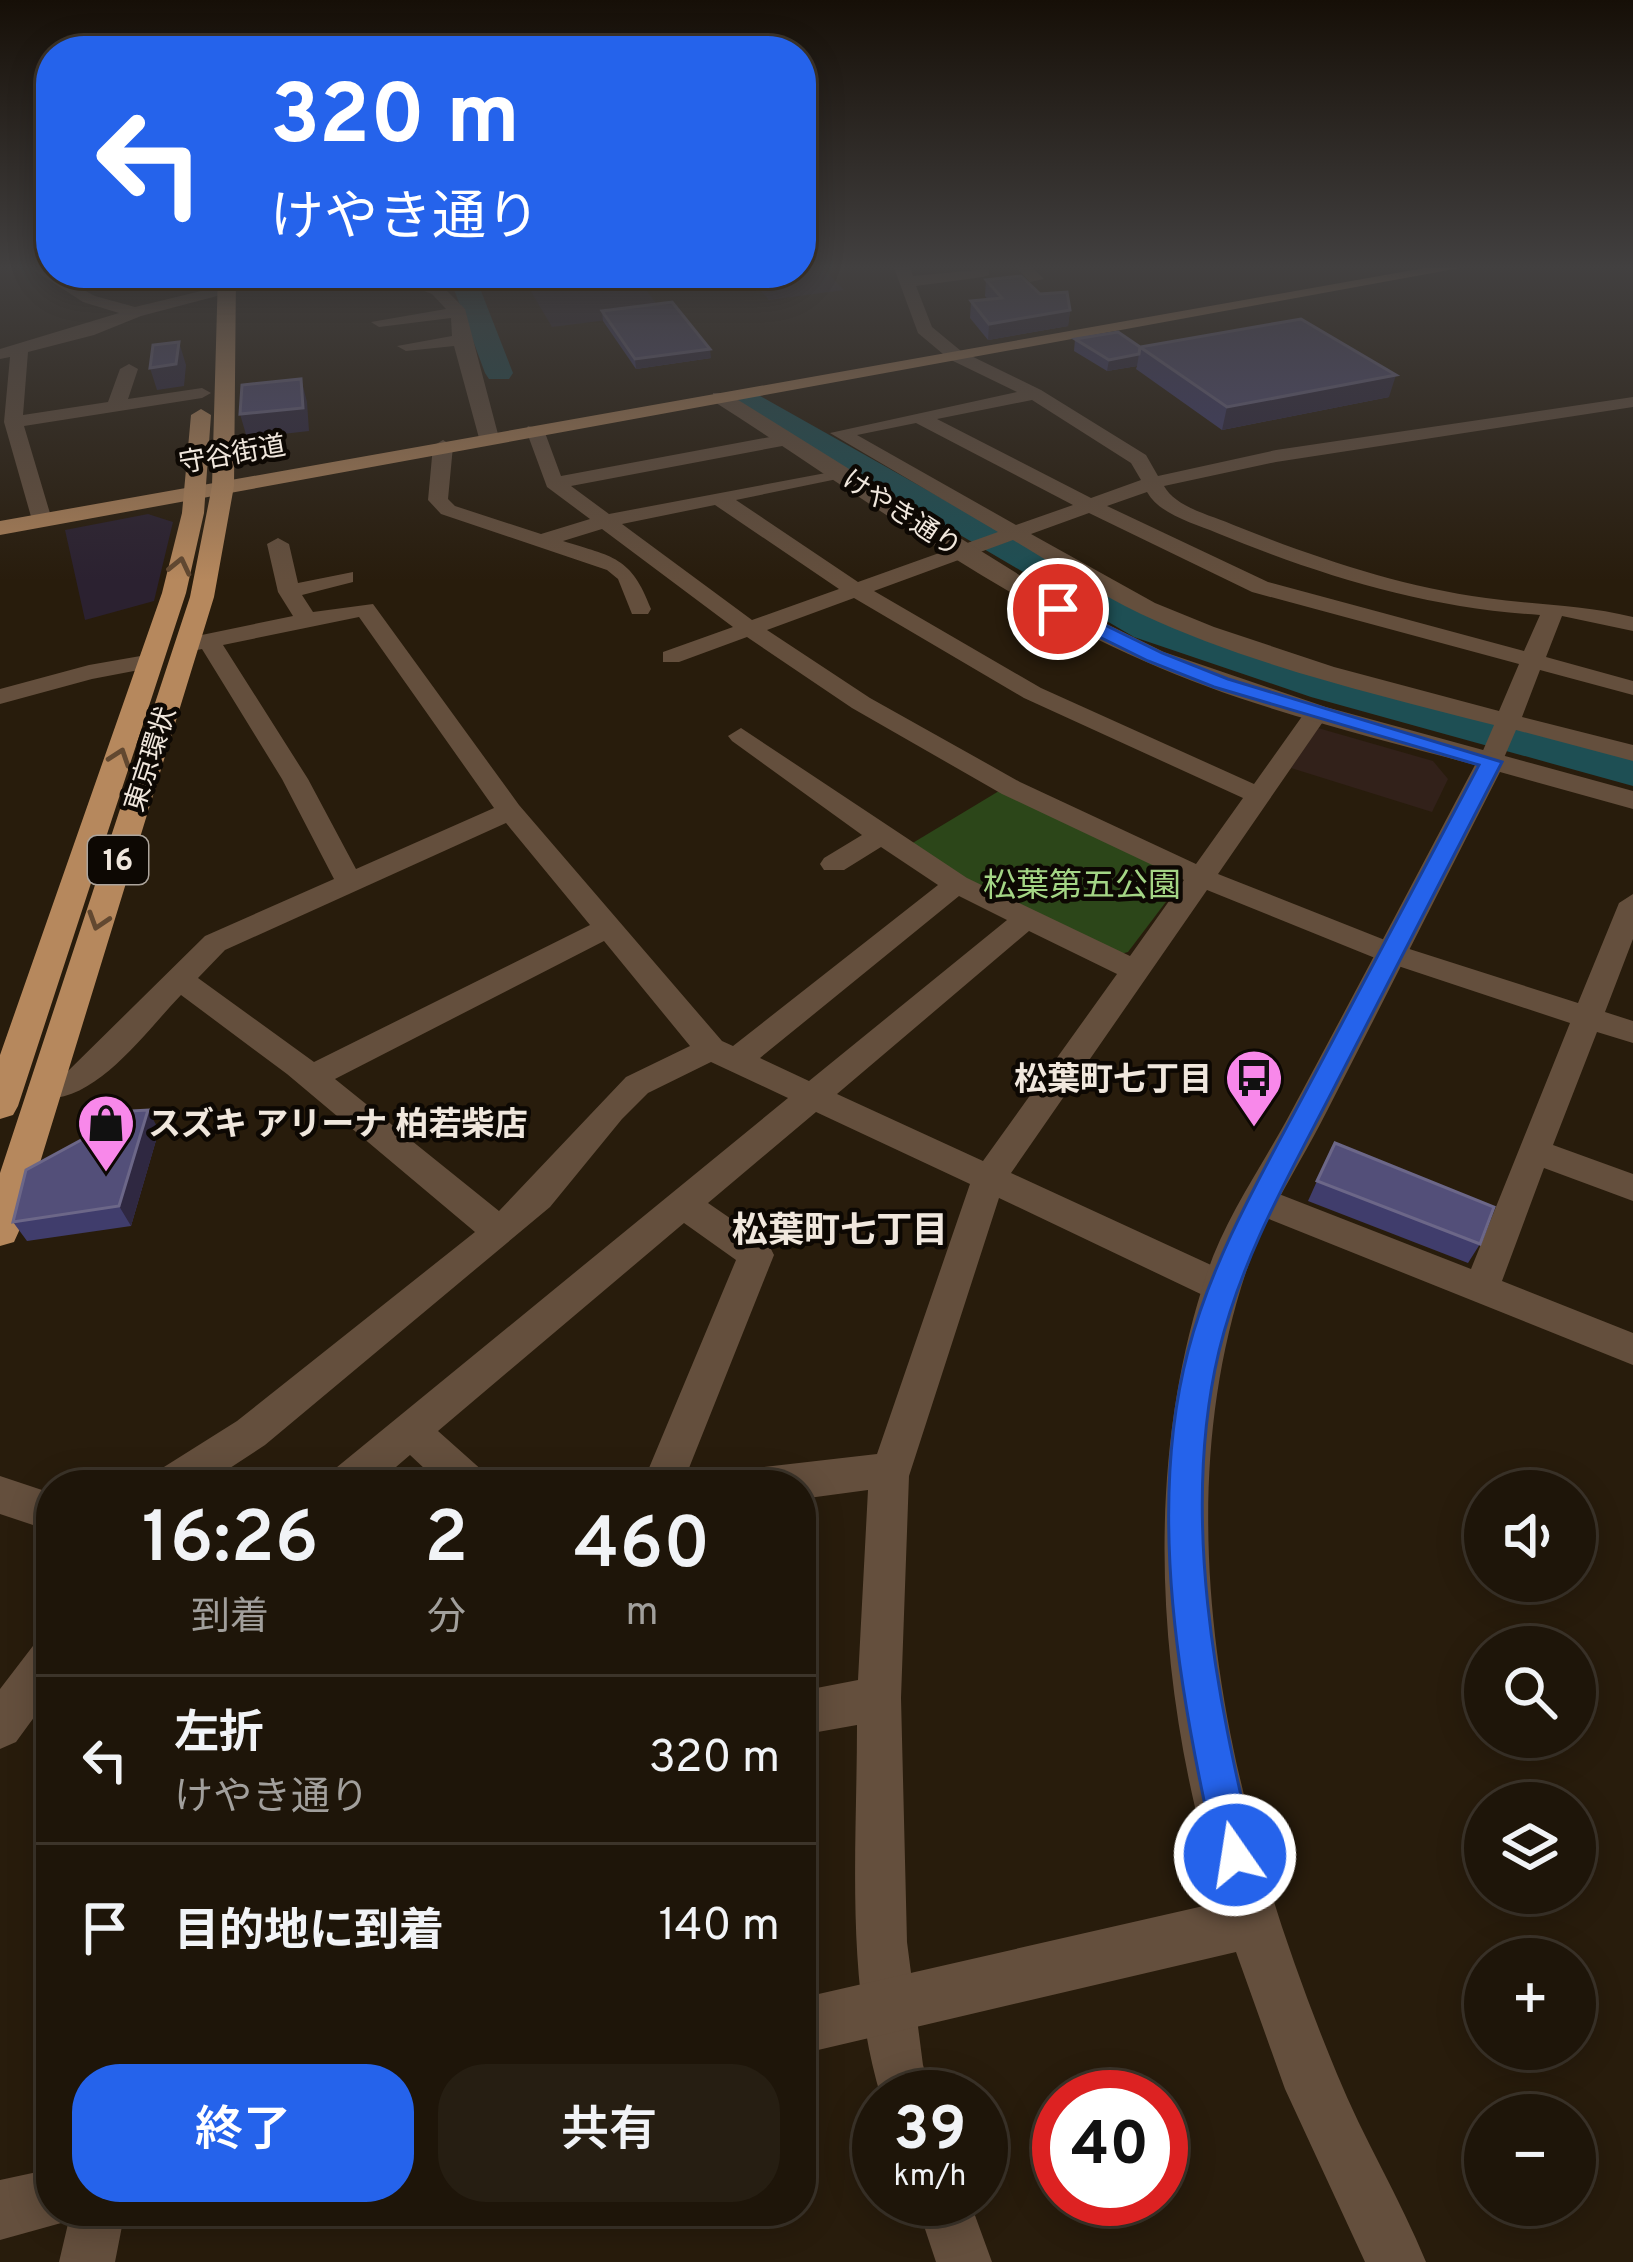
<!DOCTYPE html>
<html lang="ja">
<head>
<meta charset="utf-8">
<style>
	:root { --surface:#1e1509; --page:#261e12; --text:#f1f3f6; --muted:#a19f9c; --line:#3c342a; --accent:#2563eb }
	body { margin:0; font-family:Overpass,"Noto Sans JP",sans-serif; background:var(--page); color:var(--text); height:100vh; display:flex; flex-direction:column; font-size:45px; white-space:nowrap }
	* { box-sizing:border-box; margin:0 }
	p { font-size:39px; color:var(--muted) }
	.icon { flex:none; width:66px; height:66px; fill:none; stroke:currentColor; stroke-width:2; stroke-linecap:round; stroke-linejoin:round }
	.map { position:relative; flex:1; overflow:hidden }
	.sheet { position:absolute; left:36px; top:1470px; width:780px; height:756px; display:flex; flex-direction:column; background:var(--surface); border-radius:48px; box-shadow:0 6px 30px #0003,0 0 0 3px var(--line) }
	.sheet>* { flex:none }
	.guide { position:absolute; left:36px; top:36px; width:780px; height:252px; border-radius:48px; box-shadow:0 6px 30px #0003,0 0 0 3px var(--line); background:#2563eb; color:#fff; overflow:hidden }
	.fabs { position:absolute; left:1464px; top:1470px; display:grid; gap:24px }
	.fabs a { display:grid; place-items:center; width:132px; height:132px; border-radius:50%; background:var(--surface); box-shadow:0 6px 30px #0003,0 0 0 3px var(--line); font-size:60px }
	.speed { position:absolute; left:852px; top:2070px; display:flex; gap:24px; font-size:60px; font-weight:700; text-align:center }
	.speed>* { display:grid; place-content:center; width:156px; height:156px; border-radius:50%; background:var(--surface); box-shadow:0 6px 30px #0003,0 0 0 3px var(--line); line-height:1 }
	.speed small { font-size:30px; font-weight:400 }
	.speed .limit { border:18px solid #d22; background:#fff; color:#111 }
	.pin { position:absolute; display:grid; place-items:center; width:102px; height:102px; color:#fff; margin:-51px; border:6px solid #fff; border-radius:50%; box-shadow:0 3px 12px #0007 }
	.me { position:absolute; width:132px; margin:-66px; rotate:347deg; stroke-linejoin:round; filter:drop-shadow(0 0 9px #0008) }
	.turn { display:flex; align-items:center; gap:42px; height:252px; padding:0 36px; font-size:54px }
	.turn .icon { width:156px; height:156px; stroke-width:2.5 }
	.turn b { display:block; font-size:84px; line-height:102px }
	.eta { display:flex; justify-content:space-evenly; align-items:center; height:204px; text-align:center }
	.eta b { font-size:72px; font-weight:600; line-height:84px }
	.primary-button { display:flex; gap:24px; margin-top:auto; padding:24px 36px }
	.primary-button a { flex:1; height:138px; border-radius:48px; background:var(--accent); color:#fff; font-size:48px; font-weight:600; line-height:138px; text-align:center }
	.primary-button a+a { background:var(--page); color:var(--text) }
	ul { padding:0; list-style:none }
	li { display:flex; align-items:center; gap:36px; height:168px; padding:0 36px; border-top:3px solid var(--line) }
	li div { flex:1 }
	li b { display:block; font-size:45px }
	li em { font-style:normal }
	.map>svg:first-child { display:block }
	.commercial { fill:#2b2130 }
	.industrial { fill:#32211a }
	.green { fill:#2c4619 }
	.lines { fill:none; stroke-linecap:round; stroke-linejoin:round }
	.river { fill:#1e4f54; fill-rule:evenodd }
	.minor { fill:#644f3d; fill-rule:evenodd }
	.tertiary { fill:#644f3d; fill-rule:evenodd }
	.primary { fill:#a97f58; fill-rule:evenodd }
	.trunk { fill:#b6885d; fill-rule:evenodd }
	.wall { fill:#403d6c }
	.shaded-wall { fill:#2f2841 }
	.building { fill:#534f79; stroke:#6c6788; stroke-width:3 }
	.oneway { stroke:#624830 }
	.route { fill:#2563eb; stroke:#184099; stroke-width:3 }
	.labels { text-anchor:middle; stroke-width:9; stroke-linejoin:round; paint-order:stroke }
	.far-street-label { font-size:27px; fill:#f0e7dd; stroke:#0d0803 }
	.shield { fill:#0d0803; stroke:#aca49c; stroke-width:3 }
	.shield-label { font-size:30px; font-weight:bold; fill:#f0e7dd }
	.park-label { font-size:33px; fill:#a4d585; stroke:#0d0803 }
	.poi-label { font-size:33px; font-weight:bold; fill:#f0e7dd; stroke:#0d0803; text-anchor:end }
	.neighbourhood-label { font-size:36px; font-weight:bold; fill:#f0e7dd; stroke:#0d0803 }
</style>
</head>
<body>
<div class="map">
<svg width="1633" height="2262" viewBox="0 0 1633 2262">
	<rect width="100%" height="100%" fill="#281c0c"/>
	<path class="commercial" d="M801,265H819L844,290L769,300L744,273H801Z
		M520,273H634L663,313L552,327Z
		M148,514L173,522L154,601L85,620L65,530Z"/>
	<path class="industrial" d="M1318,728L1433,761L1448,779L1432,812L1291,768Z"/>
	<path class="green" d="M999,791L1175,874L1181,882L1128,952L1117,955L956,876L911,844Z"/>
	<g class="lines">
		<path class="river" d="M448,273H474L513,373L509,379H489L485,373Z
			M753,392L1160,621L1339,681L1633,760V786L1311,697L1134,637L742,407L738,401L742,395Z"/>
		<path class="minor" d="M26,265H44L51,273L95,296L135,307L276,273H304L141,316L94,335L28,352L23,415L108,402L120,369L129,364L138,369L128,399L202,388L211,393L202,398L24,426L52,520L42,526L32,520L4,422L10,357L0,359V349L119,313L83,302Z
			M893,265H909L913,276L989,269V275L983,277L916,286L932,327L961,351L1041,390L1146,455L1158,476L1276,450L1633,397V407L1276,462L1164,486C1176,508 1214,516 1236,526C1317,558 1399,586 1486,598C1536,605 1583,605 1633,617V631L1562,616L1546,657L1633,681V695L1540,670L1522,717L1633,745V761L1516,730L1500,767H1482L1478,762L1494,725C1375,694 1253,666 1141,614C1097,593 1055,565 1013,540L874,591L1041,688L1254,784L1308,708H1326L1329,713L1218,874L1400,946L1578,1003L1619,903L1633,894V939L1605,1012L1633,1021V1043L1597,1032L1553,1145L1633,1174V1201L1544,1168L1502,1281L1633,1333V1365L1249,1211L1244,1201L1249,1191L1261,1187L1471,1269L1570,1023L1380,960L1207,890L1011,1173L1235,1276L1240,1287L1235,1298L1222,1302L1209,1298L999,1198L909,1476L901,1698L907,1942L923,2065L933,2097H881C845,1979 857,1846 857,1725L801,1735V1691L858,1680L868,1490L801,1499V1485H744L750,1472L764,1467L877,1454L970,1184L816,1112L708,1203L769,1245L774,1255L689,1468L688,1485H648L649,1468L736,1260L684,1223L438,1431L484,1472L490,1485H442L410,1455L375,1485H325L331,1472L788,1098L711,1062L648,1093L622,1119L550,1207L265,1445L204,1485H150L156,1472L237,1421L475,1232L287,1074L181,995C145,1032 89,1113 33,1096L28,1088L33,1080L66,1073L205,936L334,879L282,779L202,649L192,651L180,644L192,637L293,616L278,592L267,544L278,538L289,544L298,583L353,572V582L302,595L313,612L373,604L519,805L722,1041L733,1046L938,885L881,847L844,870H824L820,864L824,858L862,835L732,741L728,736L741,728L967,878L1130,956L1184,880L1002,794L852,708L747,637L679,662H663V652L733,627L602,529L563,541C613,557 631,556 651,609L648,614H632L618,579L607,570L441,514L428,500L433,446L443,440L453,446L448,499L455,506L541,534L590,519L547,487L526,430L528,426L544,430L561,476L786,434L793,436V444L571,486L609,514L847,469V477L736,500L858,582L998,532L830,433L1017,392L949,359L918,333ZM1032,400L1131,463L1141,480L1091,498L937,419ZM916,423L1073,505L1016,525L857,435ZM1147,492C1160,515 1194,523 1217,533C1322,576 1426,608 1540,615L1524,651L1268,582L1107,506ZM715,505L839,589L752,620L622,524ZM1089,513L1252,592L1519,664L1499,711L1334,667L1214,627L1155,603L1031,534ZM854,598L1024,698L1243,798L1196,864L1020,782L870,698L767,630ZM359,617L494,808L356,869L308,779L223,645ZM506,823L590,925L314,1062L198,978L225,950ZM959,896L1007,920L809,1081L760,1058ZM1029,931L1117,974L983,1161L837,1094ZM604,941L690,1046L626,1077L499,1211L335,1079Z
			M1014,265H1030L1044,279L1030,282Z
			M378,273H401L444,288L465,309L499,438L496,442L479,438L454,346L406,351L397,346L452,336L451,318L379,327L371,322L446,309L432,294Z
			M152,654L160,656V666L92,679L0,704V689L89,665Z
			M0,1476L51,1493V1531L0,1514Z
			M51,1635V1694L16,1742L0,1749V1689L36,1642Z
			M915,2199H969L992,2262H936Z
			M71,2211H125L115,2262H59Z"/>
		<path class="tertiary" d="M713,393H727L1066,604L1164,652L1326,707L1633,791V809L1500,772C1442,885 1385,998 1327,1111C1301,1163 1264,1217 1246,1272C1159,1534 1236,1830 1337,2074C1363,2138 1400,2198 1426,2262H1365L1285,2089L1236,1952L801,2054V1998L1221,1902C1158,1704 1140,1472 1207,1273C1225,1218 1264,1163 1291,1112C1353,996 1414,881 1475,765C1365,735 1249,708 1144,661C995,596 851,489 713,401Z
			M51,2169V2211H76L72,2220L0,2240V2180Z"/>
		<path class="primary" d="M1441,265H1476L0,535V521Z"/>
		<path class="trunk" d="M218,273H236L234,486L214,597L19,1231L14,1242L0,1246V1173L190,597L212,486Z
			M201,409L211,415L204,513L186,593L18,1106L13,1115L0,1119V1055L162,593L182,513L191,415Z"/>
	</g>
	<path class="wall" d="M986,280L1040,294L1070,310L1068,326L988,340L970,318L971,301L988,300L985,296Z
		M602,311L711,358L636,369L603,321Z
		M1075,339L1140,347L1389,397L1222,430L1136,369L1137,366L1107,371L1074,351Z
		M159,1130L131,1226L27,1241L13,1222Z
		M1317,1181L1480,1244L1468,1263L1308,1201Z"/>
	<path class="shaded-wall" d="M1070,310L1068,326L988,340L989,324Z
		M179,342L186,365L184,386L157,390L150,368Z
		M710,349L711,358L636,369L635,359Z
		M1139,354L1137,366L1107,371L1109,360Z
		M1396,375L1389,397L1222,430L1227,407Z
		M301,379L307,402L309,431L247,438L240,414Z
		M148,1110L159,1130L131,1226L119,1206Z"/>
	<path class="building" d="M1021,276L1040,294L1067,292L1070,310L989,324L971,301L1002,298L986,280Z
		M672,302L710,349L635,359L602,311Z
		M1301,319L1396,375L1227,407L1140,347Z
		M1118,332L1140,347L1139,354L1109,360L1075,339Z
		M179,342L176,364L150,368L153,345Z
		M301,379L303,408L240,414L242,385Z
		M148,1110L119,1206L13,1222L26,1170L83,1139L93,1113Z
		M1335,1143L1494,1207L1480,1244L1317,1181Z"/>
	<defs><path id="oneway-chevron" d="M-2-3.5L2.5 0L-2 3.5" fill="none" stroke-width="1.6" stroke-linecap="round" stroke-linejoin="round" transform="scale(3)"/></defs>
	<g class="oneway">
		<use href="#oneway-chevron" transform="translate(180 566) rotate(-77)"/>
		<use href="#oneway-chevron" transform="translate(120 757) rotate(-71)"/>
		<use href="#oneway-chevron" transform="translate(98 921) rotate(108)"/>
	</g>
	<linearGradient id="sky" x2="0" y2="1"><stop stop-color="#160f07"/><stop offset="0.46" stop-color="#424040"/><stop offset="1" stop-color="#424040" stop-opacity="0"/></linearGradient>
	<rect width="1633" height="581" fill="url(#sky)"/>
	<path class="route" d="M1051,605H1064L1162,653L1228,679L1502,762C1446,870 1391,978 1335,1086C1291,1172 1242,1256 1219,1351C1180,1515 1216,1695 1255,1855L1249,1869L1235,1875L1221,1869L1216,1855C1180,1698 1146,1510 1188,1351C1213,1256 1263,1172 1308,1087C1365,980 1422,872 1479,765L1214,687L1148,661L1051,613Z"/>
	<defs>
		<g id="bus-pin" transform="scale(3)"><path d="M0 17L-7.5 6A9.5 9.5 0 1 1 7.5 6Z" fill="#f888ea" stroke="#0d0803"/><path d="M-5-6H5V4H4V6H2V4H-2V6H-4V4H-5ZM-3.5-4V0h7V-4ZM-3.5 1.2v1.5H-2V1.2ZM2 1.2v1.5H3.5V1.2Z" fill="#111"/></g>
		<g id="shop-pin" transform="scale(3)"><path d="M0 17L-7.5 6A9.5 9.5 0 1 1 7.5 6Z" fill="#f888ea" stroke="#0d0803"/><path d="M-5-2.5h2.3a2.7 3.5 0 0 1 5.4 0H5L5.5 6h-11ZM-1.5-2.5h3a1.5 2.3 0 0 0-3 0Z" fill="#111"/></g>
	</defs>
	<g fill-rule="evenodd">
		<use href="#bus-pin" x="1254" y="1078"/>
		<use href="#shop-pin" x="106" y="1123"/>
	</g>
	<g class="labels">
		<g class="far-street-label">
			<text transform="translate(232 454) rotate(-10)" y="9">守谷街道</text>
			<text transform="translate(902 513) rotate(33)" y="9">けやき通り</text>
			<text transform="translate(150 759) rotate(-72)" y="9">東京環状</text>
		</g>
		<rect class="shield" x="88" y="836" width="60" height="48" rx="9"/>
		<g class="shield-label">
			<text x="118" y="870">16</text>
		</g>
		<g class="park-label">
			<text x="1082" y="896">松葉第五公園</text>
		</g>
		<g class="poi-label">
			<text x="1212" y="1090">松葉町七丁目</text>
			<text x="148" y="1135" text-anchor="start">スズキ アリーナ 柏若柴店</text>
		</g>
		<g class="neighbourhood-label">
			<text x="840" y="1242">松葉町七丁目</text>
		</g>
	</g>
</svg>
<div class="fabs">
<a><svg class="icon" aria-label="sound" viewBox="0 0 24 24"><path d="M4 9h4l5-4v14l-5-4H4zM17 9q2 3 0 6"/></svg></a>
<a><svg class="icon" aria-label="search" viewBox="0 0 24 24"><circle cx="10" cy="10" r="6"/><path d="M15 15l6 6"/></svg></a>
<a><svg class="icon" aria-label="layers" viewBox="0 0 24 24"><path d="M12 4l9 5-9 5-9-5zM3 14l9 5 9-5"/></svg></a>
<a>+</a>
<a>−</a>
</div>
<div class="speed"><div>39<small>km/h</small></div><div class="limit">40</div></div>
<div class="pin" style="left:1058px;top:609px;background:#d93025"><svg class="icon" aria-label="arrive" viewBox="0 0 24 24"><path d="M6 21V4h12l-3 4 3 4H6"/></svg></div>
<svg class="me" style="left:1235px;top:1855px" viewBox="-20 -20 40 40"><circle r="17" fill="#2563eb" stroke="#fff" stroke-width="3"/><path d="M0-11L8 9 0 5-8 9z" fill="#fff"/></svg>
<div class="guide">
<div class="turn"><svg class="icon" aria-label="left" viewBox="0 0 24 24"><path d="M17 20v-9H6M10 6l-5 5 5 5"/></svg><div><b>320 m</b>けやき通り</div></div>
</div>
<section class="sheet">
<div class="eta">
<div><b>16:26</b><p>到着</p></div>
<div><b>2</b><p>分</p></div>
<div><b>460</b><p>m</p></div>
</div>
<ul>
<li><svg class="icon" aria-label="left" viewBox="0 0 24 24"><path d="M17 20v-9H6M10 6l-5 5 5 5"/></svg><div><b>左折</b><p>けやき通り</p></div><em>320 m</em></li>
<li><svg class="icon" aria-label="arrive" viewBox="0 0 24 24"><path d="M6 21V4h12l-3 4 3 4H6"/></svg><div><b>目的地に到着</b></div><em>140 m</em></li>
</ul>
<div class="primary-button"><a>終了</a><a>共有</a></div>
</section>
</div>
</body>
</html>
